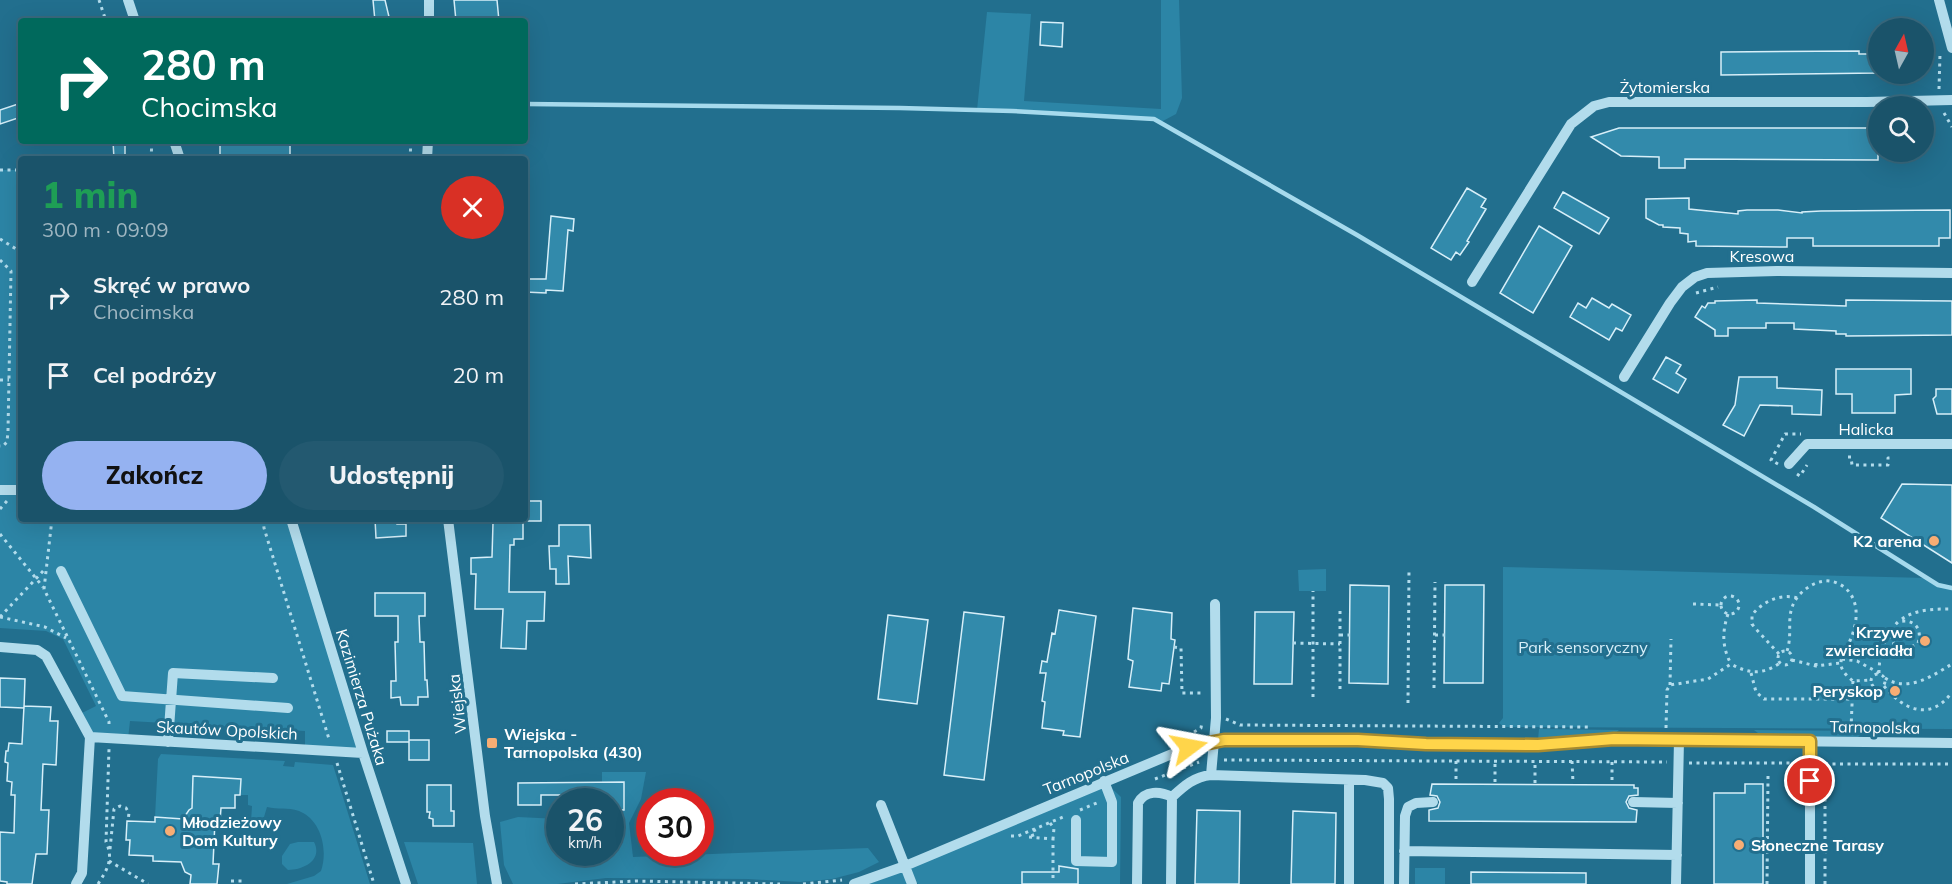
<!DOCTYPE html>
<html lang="pl">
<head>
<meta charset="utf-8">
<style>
	:root { --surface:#1a536a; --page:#235970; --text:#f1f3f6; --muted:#9fb6c1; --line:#38697e; --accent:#95b2f1 }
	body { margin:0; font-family:Mulish,sans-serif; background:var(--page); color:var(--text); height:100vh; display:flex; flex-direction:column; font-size:22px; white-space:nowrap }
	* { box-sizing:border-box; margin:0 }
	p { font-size:20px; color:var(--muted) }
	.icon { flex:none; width:33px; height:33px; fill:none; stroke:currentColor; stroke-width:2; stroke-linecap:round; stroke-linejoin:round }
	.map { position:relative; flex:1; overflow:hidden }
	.panel { position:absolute; left:18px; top:156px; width:510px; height:366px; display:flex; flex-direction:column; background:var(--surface); border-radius:6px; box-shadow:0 6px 24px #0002,0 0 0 2px var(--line) }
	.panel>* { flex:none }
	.guide { position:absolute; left:18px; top:18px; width:510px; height:126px; border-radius:6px; box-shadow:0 6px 24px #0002,0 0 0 2px var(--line); background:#00695c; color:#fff; overflow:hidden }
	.needle { width:39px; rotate:8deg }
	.fabs { position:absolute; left:1868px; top:18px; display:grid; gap:12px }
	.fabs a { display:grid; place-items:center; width:66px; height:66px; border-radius:50%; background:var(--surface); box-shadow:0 6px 24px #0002,0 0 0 2px var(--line); font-size:30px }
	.speed { position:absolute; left:546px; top:788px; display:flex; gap:12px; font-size:30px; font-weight:700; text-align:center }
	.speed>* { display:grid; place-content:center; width:78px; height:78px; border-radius:50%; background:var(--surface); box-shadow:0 6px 24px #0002,0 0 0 2px var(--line); line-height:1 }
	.speed small { font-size:15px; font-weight:400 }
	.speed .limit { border:9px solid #d22; background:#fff; color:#111 }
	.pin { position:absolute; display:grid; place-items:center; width:51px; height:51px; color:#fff; margin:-26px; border:3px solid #fff; border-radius:50%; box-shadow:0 2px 6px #0007 }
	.me { position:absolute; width:66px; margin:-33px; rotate:77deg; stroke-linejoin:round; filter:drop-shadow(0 0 4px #0008) }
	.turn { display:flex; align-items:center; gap:21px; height:126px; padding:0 24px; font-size:27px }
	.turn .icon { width:78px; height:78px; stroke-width:2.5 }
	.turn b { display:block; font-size:42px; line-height:51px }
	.round { display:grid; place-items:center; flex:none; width:63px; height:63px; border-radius:32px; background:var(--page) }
	.headline { display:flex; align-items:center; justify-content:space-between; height:102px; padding:0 24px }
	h1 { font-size:36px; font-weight:800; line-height:45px; color:#1e9e55 }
	.action { display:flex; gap:12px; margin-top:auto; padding:12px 24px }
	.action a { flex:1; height:69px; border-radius:36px; background:var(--accent); color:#111; font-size:24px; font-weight:800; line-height:69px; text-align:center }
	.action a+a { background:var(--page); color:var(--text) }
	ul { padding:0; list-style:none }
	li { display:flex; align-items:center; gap:18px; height:78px; padding:0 24px }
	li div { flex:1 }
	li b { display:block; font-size:22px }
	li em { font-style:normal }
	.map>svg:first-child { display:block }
	.green { fill:#2c85a6 }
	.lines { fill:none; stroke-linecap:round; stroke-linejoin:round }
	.stream { stroke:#a6daed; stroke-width:4.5 }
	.building { fill:#328aab; stroke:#d7eff9; stroke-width:1.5 }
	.path { stroke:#b2dcec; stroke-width:3; stroke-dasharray:3 4.5; stroke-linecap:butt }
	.minor { stroke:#b2dcec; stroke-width:10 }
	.route-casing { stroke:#a68a30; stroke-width:15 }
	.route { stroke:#ffd54a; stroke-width:10 }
	.poi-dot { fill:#f7ad74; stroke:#226f8e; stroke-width:2 }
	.labels { text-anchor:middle; stroke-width:6; stroke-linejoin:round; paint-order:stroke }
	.street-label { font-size:16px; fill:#fff; stroke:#226f8e }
	.poi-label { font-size:16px; font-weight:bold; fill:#fff; stroke:#226f8e; text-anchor:end }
	.park-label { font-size:16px; fill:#d7eff9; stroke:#226f8e }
</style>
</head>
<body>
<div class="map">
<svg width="1952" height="884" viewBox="0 0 1952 884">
	<rect width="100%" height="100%" fill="#226f8e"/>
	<path class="green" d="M1161,0H1179L1182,98L1176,114L1161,122L1139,118L977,110L987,12L1031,14L1024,101L1161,109Z
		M0,170H21V519H291L363,753L305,750V731L130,721L128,739L90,737L78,715L96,706L63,639L46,631L0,628Z
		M1503,567L1926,578L1938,585L1952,588V729L1504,727L1499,723L1503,718Z
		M1326,569V591H1299L1298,570Z
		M1539,729L1619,730L1613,735L1538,740Z
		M1754,730L1866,731L1858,737L1762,736Z
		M161,754L285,761L283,766L294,767L295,762L333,765L370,884H287L314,876L321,871C328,851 322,820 299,811C287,807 278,810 267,807L264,817L251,822L252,806L248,805V795H240V779L193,776L194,809L189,810L186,819L155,817L158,759Z
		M602,772H646L641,799L629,823L633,857L868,848L879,862L859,872L832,879L800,882L748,879L606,878L557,884H513L504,865L500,822L518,817L559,819L560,852H610L611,810H624L602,782Z
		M1104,781L1121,797L1120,884H918L906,869L912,884H853Z
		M298,842H314C323,860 304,870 288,870L282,864V856L290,844Z
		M404,842L473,843L477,884H418Z
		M1415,868H1445V884H1415Z"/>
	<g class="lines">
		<path class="stream" d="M526,104L900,108L1012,111L1154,119L1357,235L1814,507L1938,585L1952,588"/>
	</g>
	<path class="building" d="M373,0H385L390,21H375Z
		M454,0H497L499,21H456Z
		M1041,22L1063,23L1062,47L1040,45Z
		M1859,51V54H1878V73L1721,75V52Z
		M21,103V117L0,124V110Z
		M1619,128H1878V160L1685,159V168H1659V157L1621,156L1591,137Z
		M113,141H125V159H114Z
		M220,141H290V159H220Z
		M1467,188L1486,199L1481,207L1486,209L1467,241L1469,242L1460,255L1456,252L1451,260L1431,248Z
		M1563,192L1609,218L1599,234L1554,208Z
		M1689,198V209L1738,214V211L1747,210H1778L1802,213V212L1821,211L1950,210V238H1939V246H1813V238H1787V247L1696,246V241L1688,242V234L1680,233V228L1663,227V225H1659L1646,218V199Z
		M551,216L574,219L573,231L568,230L563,291L546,290V293L525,292V279H546Z
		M1539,226L1572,246L1533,313L1500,293Z
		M1592,298L1609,308L1612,304L1631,315L1622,331L1616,328L1609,340L1570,317L1578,303L1586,308Z
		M1757,300V303L1846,306V300L1952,301V335L1846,336V334H1836V331L1794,329V323H1766V328H1728V336H1715V330L1695,317L1702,306L1705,308L1708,303H1715V301Z
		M1666,357L1681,365L1676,373L1686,379L1678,393L1653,379Z
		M1836,369H1911V394L1895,395V413H1852V394H1836Z
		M1739,377H1777V388L1822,390L1821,415L1792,414V406L1760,405L1744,436L1723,425L1735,405Z
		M1936,389H1952V414H1937L1933,399L1936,396Z
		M1902,484L1952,485V563L1881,518Z
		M526,501H541V521H526Z
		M375,519H397V524H406V536L376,538Z
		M493,523H523V539H514V545H510L509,592H545L544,621H527L526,649L501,648L503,609H475L476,574H471V558L492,557Z
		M559,525H590L591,558L568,556L569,584H556V569H550L549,546H559Z
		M1350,585L1389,586L1388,684L1349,683Z
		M1445,585H1484L1483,683H1444Z
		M375,593H425V616H419L420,642H424L425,680H427L428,697H418V705H401L400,697L391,698V681H396L395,642H398V616H375Z
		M1133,608L1172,613L1171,639L1175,640L1169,684L1162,683L1161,691L1129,687L1133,661L1128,659Z
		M1059,610L1096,616L1080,737L1063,735L1064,731L1042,728L1045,702L1042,701L1046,673H1040L1042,661L1047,662L1052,633L1055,634Z
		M964,612L1004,617L984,780L944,775Z
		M1255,612H1294L1292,684H1254Z
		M888,615L928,620L917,704L878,699Z
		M0,678L25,679L24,708L0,707Z
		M24,706L51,707L50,721H58L56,765L43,764L41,810H49L47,854H36L32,884H7V882L0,881V832L14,833L15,795H11L12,782L7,781L8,763L5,762L6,751H8L9,743L22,744Z
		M387,731H409V742H387Z
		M409,740H429V760H409Z
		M193,776L241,779L240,795H235V808H221L220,821H215L213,864H219L217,884H190L191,875L185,872L181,862L153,861V856L129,855L130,840H126L127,821L155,822V817L183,819L189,810L192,808Z
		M624,782V810H610V801H602V795H541V805H518V783Z
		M1432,784L1634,785V788H1638V795L1629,796L1626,802L1629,808L1637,810L1636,822L1429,821V810L1438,808L1440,802L1437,796L1430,795Z
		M1745,784H1763V884H1714V793H1745Z
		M427,785H451V811H454V826H433V819L429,818L430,812H427Z
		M1197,810L1240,811L1239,884H1195Z
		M1293,811L1336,813L1335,884H1291Z
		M1059,866L1078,869V884H1022V872H1059Z
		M1471,872L1586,873V884H1471Z"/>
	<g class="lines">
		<path class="path" d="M99,0L106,21
			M1939,89L1940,54
			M1944,113L1952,127
			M152,143L160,141
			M151,159L152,141
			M410,159L411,141
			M0,170H21
			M0,239L21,252
			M0,260L11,271L8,431L7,442L3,446H0
			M1696,293L1718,287
			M0,380H9
			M1848,457H1851L1852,465H1888V458H1890
			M1778,464L1771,460L1785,434H1801
			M1797,474L1800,476L1807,465
			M0,509L7,501
			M52,519L44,589L109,722V727
			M263,519L264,528L329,739
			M0,534L43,587
			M1721 605a9 9 0 1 1 18 0a9 9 0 1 1-18 0Z
			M1693,604L1721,605
			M1728,614C1722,632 1722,647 1731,664
			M0,617L45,627L66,638
			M0,617L45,569
			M1902,619C1916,609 1935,609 1952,609
			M1340,635H1350
			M1435,635H1445
			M1293,643L1340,644
			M1174,647L1181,648L1182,693H1202V695
			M1778 658a7 7 0 1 1 14 0a7 7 0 1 1-14 0Z
			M1787,651C1794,630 1783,613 1800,594C1807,587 1815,582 1825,581C1833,580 1844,585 1849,592C1861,607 1856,629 1848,645C1845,650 1841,656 1841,662C1840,670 1847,676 1853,681L1871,680
			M1779,654L1755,628L1752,624V615C1762,602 1780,593 1797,598
			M1842,659L1857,661L1879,673
			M1792,660L1816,666L1840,663
			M1816,666V659
			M1751,673L1756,692L1764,699H1852
			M1879,673C1879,654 1885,635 1898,622C1913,618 1923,628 1918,643L1907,650L1895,646L1890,635
			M1871 681a7 7 0 1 1 14 0a7 7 0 1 1-14 0Z
			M1885,678C1908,693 1932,676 1952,664
			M1670,685L1671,639
			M1884,686C1903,710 1931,722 1952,692
			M1434,688L1435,582
			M1340,689V608
			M1313,697V591
			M1408,703L1409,568
			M1226,719L1240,725L1590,727
			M1666,728L1667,690L1670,685L1708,679L1731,664C1749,674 1762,675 1780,663
			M1851,729L1853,681
			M1194,732L1201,728L1202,722
			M1224,760L1667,762
			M1456,761V782
			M1572,761L1573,783
			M1612,762V783
			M337,763L374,884
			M1689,763H1799
			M1155,779L1199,762
			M1495,782V761
			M1535,783V761
			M1080,810L1099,802
			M1050,823L1054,828L1053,839
			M1034,829L1036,834L1028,837L1053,839V878
			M1011,836H1018L1063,817
			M110,849L114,809L120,806L126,808L129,813L128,821
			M109,861L148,884
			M231,881H242V884
			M98,884C107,870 114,859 106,842L109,749
			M575,884L636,881L780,884
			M803,884L842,880
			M1767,884L1768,776
			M1825,884V764H1952"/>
		<path class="minor" d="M128,0L135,21
			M429,0V21
			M1939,0L1952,48
			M174,141L180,159
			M427,159L428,141
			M1472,282L1571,124L1594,106L1609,102H1867L1952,100
			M1624,377L1670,303L1682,287L1695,277L1707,273L1777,271L1952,273
			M1789,464L1807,444H1952
			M0,490H21
			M291,519L363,753L406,884
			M448,519L485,816L497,884
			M61,571L122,696L288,708
			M1215,604L1216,718L1211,775L1365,780L1383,783L1388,788L1389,799V884
			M0,647L37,650L46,656L90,737L82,873L76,884
			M90,737L363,753
			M168,742L173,673L273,678
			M1349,780V884
			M1633,802L1678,803
			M881,805L912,884
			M1076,820V861L1112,862V802L1104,781
			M1404,851L1677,855
			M854,884L905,866L1179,751L1211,741L1224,740H1357L1422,744L1553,745L1614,739L1952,743
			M1137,884L1138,803C1145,790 1160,791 1172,797
			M1171,884L1172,797C1185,785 1194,777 1211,775
			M1404,884L1405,816L1408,807L1416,803L1433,802
			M1676,884L1679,740
			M1810,884V741"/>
	</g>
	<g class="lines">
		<g class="route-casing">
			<path id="route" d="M1189,747L1224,740H1358L1426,744L1538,745L1614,739L1810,741V781"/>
		</g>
		<use href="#route" class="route"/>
	</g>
	<g class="poi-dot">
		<circle cx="1934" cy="541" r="6"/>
		<circle cx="1925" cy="641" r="6"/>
		<circle cx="1895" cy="691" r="6"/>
		<rect x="486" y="737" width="12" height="12" rx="3"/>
		<circle cx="170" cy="831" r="6"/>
		<circle cx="1739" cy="845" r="6"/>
	</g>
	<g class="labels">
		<g class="street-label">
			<text x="1665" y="93">Żytomierska</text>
			<text x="1762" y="262">Kresowa</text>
			<text x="1866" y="435">Halicka</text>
			<text transform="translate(362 697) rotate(73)" y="6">Kazimierza Pużaka</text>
			<text transform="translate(457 704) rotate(-97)" y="6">Wiejska</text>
			<text transform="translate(1875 727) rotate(1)" y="6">Tarnopolska</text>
			<text transform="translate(227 730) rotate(3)" y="6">Skautów Opolskich</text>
			<text transform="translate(1086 773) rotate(-22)" y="6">Tarnopolska</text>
		</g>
		<g class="poi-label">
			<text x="1922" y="547">K2 arena</text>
			<text x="1913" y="638">Krzywe<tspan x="1913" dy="18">zwierciadła</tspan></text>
			<text x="1883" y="697">Peryskop</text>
			<text x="504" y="740" text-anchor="start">Wiejska -<tspan x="504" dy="18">Tarnopolska (430)</tspan></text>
			<text x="182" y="828" text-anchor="start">Młodzieżowy<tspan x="182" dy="18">Dom Kultury</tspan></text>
			<text x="1751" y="851" text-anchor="start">Słoneczne Tarasy</text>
		</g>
		<g class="park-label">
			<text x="1583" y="653">Park sensoryczny</text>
		</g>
	</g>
</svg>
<div class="fabs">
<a><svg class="needle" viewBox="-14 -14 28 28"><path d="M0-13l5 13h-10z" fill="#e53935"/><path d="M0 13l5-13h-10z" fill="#9fb6c1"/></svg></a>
<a><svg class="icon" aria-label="search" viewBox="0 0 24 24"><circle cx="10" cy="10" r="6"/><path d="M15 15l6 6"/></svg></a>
</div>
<div class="speed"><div>26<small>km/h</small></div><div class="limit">30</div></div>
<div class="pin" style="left:1810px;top:781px;background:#d93025"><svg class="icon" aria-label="arrive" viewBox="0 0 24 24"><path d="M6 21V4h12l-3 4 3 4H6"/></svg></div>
<svg class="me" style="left:1189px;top:747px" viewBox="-20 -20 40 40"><path d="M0-17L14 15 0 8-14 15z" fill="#ffd54a" stroke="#fff" stroke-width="4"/></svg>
<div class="guide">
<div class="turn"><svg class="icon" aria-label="right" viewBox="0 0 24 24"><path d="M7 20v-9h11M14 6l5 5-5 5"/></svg><div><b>280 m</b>Chocimska</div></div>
</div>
<section class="panel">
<div class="headline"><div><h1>1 min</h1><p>300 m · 09:09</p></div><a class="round" style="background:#d93025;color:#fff"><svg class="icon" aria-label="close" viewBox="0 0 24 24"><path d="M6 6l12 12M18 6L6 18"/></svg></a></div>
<ul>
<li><svg class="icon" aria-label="right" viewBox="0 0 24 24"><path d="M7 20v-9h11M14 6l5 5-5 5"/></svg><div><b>Skręć w prawo</b><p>Chocimska</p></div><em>280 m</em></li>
<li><svg class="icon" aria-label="arrive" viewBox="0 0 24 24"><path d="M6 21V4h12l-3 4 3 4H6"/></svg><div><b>Cel podróży</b></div><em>20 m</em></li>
</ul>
<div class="action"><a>Zakończ</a><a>Udostępnij</a></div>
</section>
</div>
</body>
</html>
